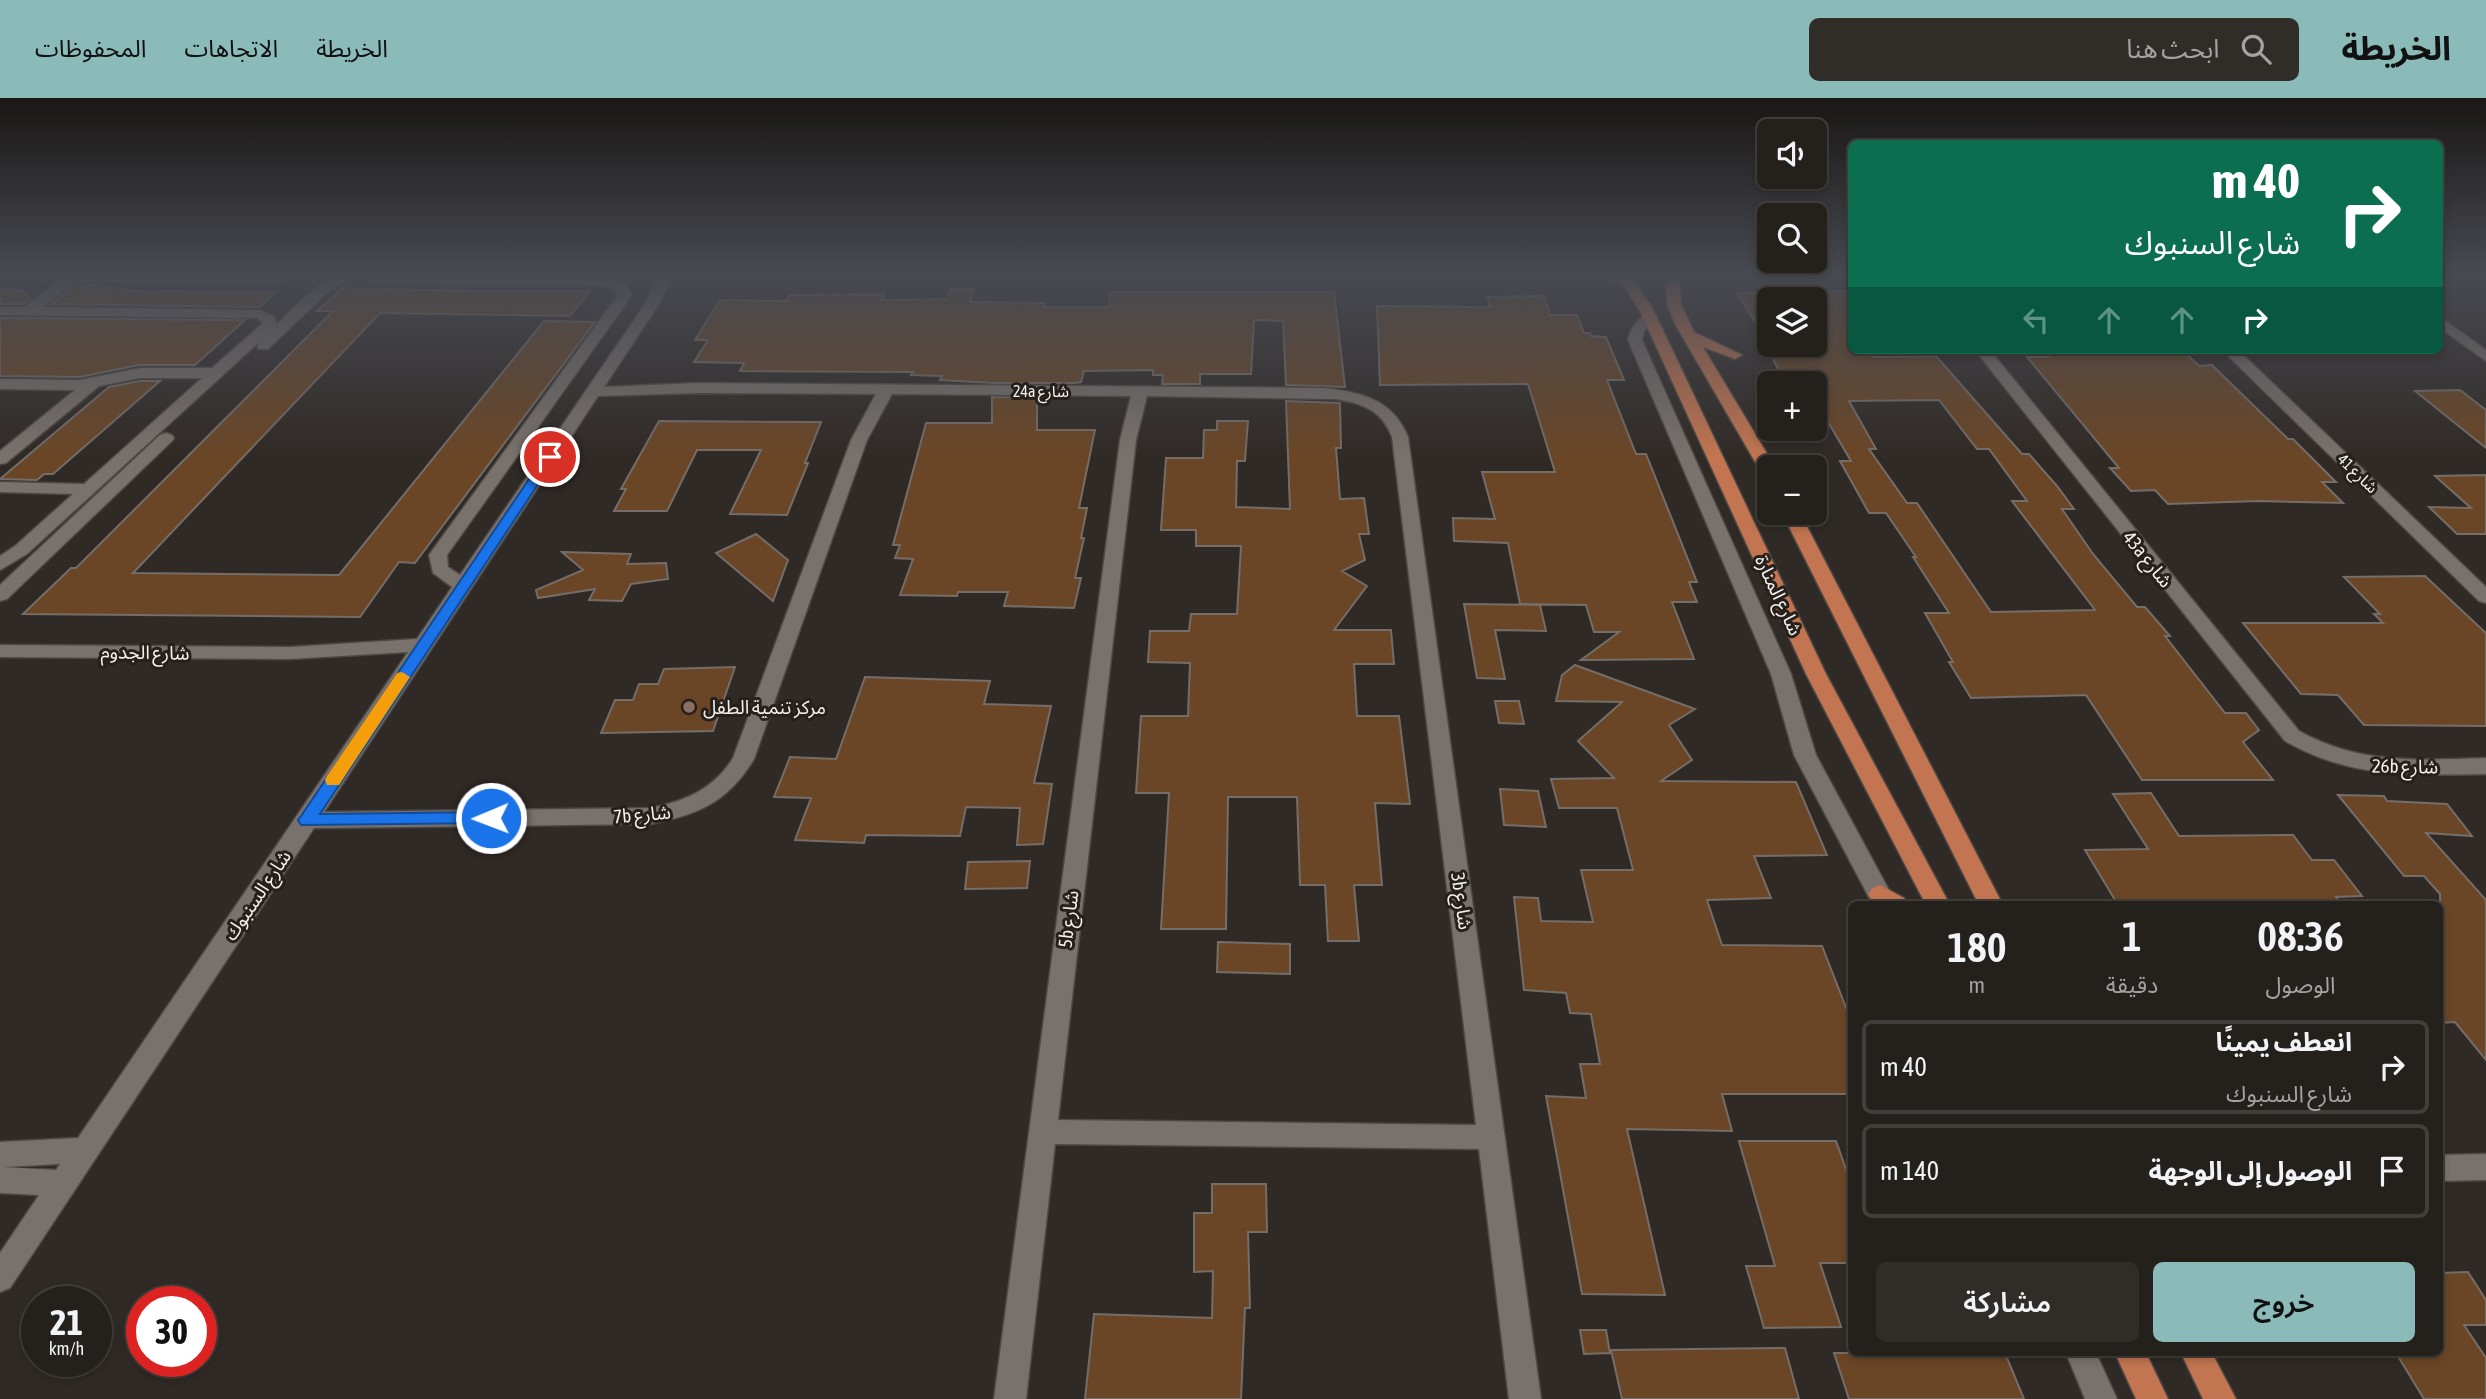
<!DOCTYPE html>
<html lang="ar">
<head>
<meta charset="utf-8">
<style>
	:root { --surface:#24201c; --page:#302d29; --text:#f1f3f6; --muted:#a3a3a3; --line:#413e3b; --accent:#8bbbb9 }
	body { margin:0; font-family:"Asap Condensed","Noto Sans Arabic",sans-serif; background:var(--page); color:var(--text); direction:rtl; height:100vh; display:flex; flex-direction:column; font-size:26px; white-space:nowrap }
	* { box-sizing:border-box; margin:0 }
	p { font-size:23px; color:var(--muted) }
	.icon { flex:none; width:38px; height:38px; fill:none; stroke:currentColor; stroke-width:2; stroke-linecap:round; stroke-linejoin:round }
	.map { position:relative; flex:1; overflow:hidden; direction:ltr }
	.panel { position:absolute; left:1848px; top:803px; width:595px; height:455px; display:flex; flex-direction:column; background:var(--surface); border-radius:10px; box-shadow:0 4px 10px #0003,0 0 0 2px var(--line); direction:rtl }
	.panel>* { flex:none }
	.guide { position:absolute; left:1848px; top:42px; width:595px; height:214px; border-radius:10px; box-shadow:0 4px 10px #0003,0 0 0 2px var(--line); direction:rtl; background:#0b6e4f; color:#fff; overflow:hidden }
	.controls { position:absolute; left:1757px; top:21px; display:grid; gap:14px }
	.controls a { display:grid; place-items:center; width:70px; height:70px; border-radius:10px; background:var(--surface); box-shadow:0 4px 10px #0003,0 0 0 2px var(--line); font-size:35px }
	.speed { position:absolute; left:21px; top:1188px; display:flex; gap:14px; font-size:35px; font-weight:700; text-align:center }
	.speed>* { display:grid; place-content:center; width:91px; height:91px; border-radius:50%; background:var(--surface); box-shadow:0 4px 10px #0003,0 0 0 2px var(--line); line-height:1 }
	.speed small { font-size:18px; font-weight:400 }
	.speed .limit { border:10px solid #d22; background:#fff; color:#111 }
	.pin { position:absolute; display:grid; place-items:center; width:60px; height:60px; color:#fff; margin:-30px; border:4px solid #fff; border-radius:50%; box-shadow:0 2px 7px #0007 }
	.me { position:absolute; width:77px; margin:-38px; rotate:269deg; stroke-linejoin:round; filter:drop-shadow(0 0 5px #0008) }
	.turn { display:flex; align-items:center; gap:24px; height:147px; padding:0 28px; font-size:32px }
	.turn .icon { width:91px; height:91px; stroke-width:2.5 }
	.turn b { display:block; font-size:49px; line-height:60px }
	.lanes { display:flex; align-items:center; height:66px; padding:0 28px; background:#0003; justify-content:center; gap:35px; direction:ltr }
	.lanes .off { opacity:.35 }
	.eta { display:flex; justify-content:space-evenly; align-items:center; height:119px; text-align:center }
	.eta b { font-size:42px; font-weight:600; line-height:49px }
	.button { display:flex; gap:14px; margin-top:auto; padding:14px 28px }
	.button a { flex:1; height:80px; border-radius:10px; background:var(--accent); color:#111; font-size:28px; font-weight:600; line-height:80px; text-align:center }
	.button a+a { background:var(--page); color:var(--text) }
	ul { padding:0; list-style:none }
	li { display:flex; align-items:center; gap:21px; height:94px; margin:0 14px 10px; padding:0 14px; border:4px solid var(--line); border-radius:10px }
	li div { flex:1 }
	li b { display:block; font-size:26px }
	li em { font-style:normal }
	header { display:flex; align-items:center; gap:42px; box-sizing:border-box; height:98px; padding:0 35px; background:var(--accent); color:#111 }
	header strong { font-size:33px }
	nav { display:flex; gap:38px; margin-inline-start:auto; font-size:24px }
	.search { width:490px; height:63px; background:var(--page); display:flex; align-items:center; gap:18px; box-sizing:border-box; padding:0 24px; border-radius:10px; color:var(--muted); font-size:26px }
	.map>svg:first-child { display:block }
	.building { fill:#6a4626; stroke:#746d68; stroke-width:2; fill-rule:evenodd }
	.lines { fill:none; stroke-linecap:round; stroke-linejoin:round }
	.minor-casing { stroke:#4d4844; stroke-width:3 }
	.major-casing { stroke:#4d4844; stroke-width:3 }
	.minor { fill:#79716c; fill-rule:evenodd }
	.major { fill:#c27550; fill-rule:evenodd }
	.route { fill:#1a73e8; stroke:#114b97; stroke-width:2 }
	.slow { fill:#f59e0b }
	.education-dot { fill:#8d6e63; stroke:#26201c; stroke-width:2.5 }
	.labels { text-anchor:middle; stroke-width:6; stroke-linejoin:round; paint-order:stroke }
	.far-street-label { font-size:16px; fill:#f4f0ed; stroke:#26201c }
	.street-label { font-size:19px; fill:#f4f0ed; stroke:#26201c }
	.poi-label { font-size:19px; fill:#f4f0ed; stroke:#26201c; text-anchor:start }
</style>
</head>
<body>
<header>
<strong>الخريطة</strong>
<div class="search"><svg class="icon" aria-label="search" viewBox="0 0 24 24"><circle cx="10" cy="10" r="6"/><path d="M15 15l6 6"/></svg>ابحث هنا</div>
<nav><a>الخريطة</a><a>الاتجاهات</a><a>المحفوظات</a></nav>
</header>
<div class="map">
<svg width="2486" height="1301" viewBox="0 0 2486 1301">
	<rect width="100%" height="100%" fill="#302a26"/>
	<path class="building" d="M90,186L133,193L276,194L260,209L50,206L72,191Z
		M342,190L472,193H590L570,218L380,215L133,475L339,477L544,223L595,224L415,465L399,464L360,519L23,516L71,470H76L333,213H317Z
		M0,191L22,192L31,201L24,206H0Z
		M951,191H974L970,204L1045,205L1044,209H1109L1110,194H1334L1345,289L1286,287L1283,223L1254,222L1251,276H1200V286H1162L1163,277H1153V272L1084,273L1081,284L1075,285H993L940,282L942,278L911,277L913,274L740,273L744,265L694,264L708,242H695L720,202L787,203L790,197L885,196L882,202L947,201Z
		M1852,193V254H1869L1873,259L1936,258L2022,356H2029L2057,388L2074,411H2062L2093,456L2137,509H2145L2170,538H2165L2225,615H2246L2259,632L2243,644L2273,682H2142L2086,597L1971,600L1949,564H1953L1925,515H1949L1913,459H1916L1886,415H1869L1840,363H1851L1815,302V285L1784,283L1767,249L1815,247V201H1769V246L1737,195ZM1939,302L1977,351H1989L2027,403H2012L2095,512L1991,514L1917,405H1907L1869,351H1876L1849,303Z
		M1544,198L1550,217H1577L1584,235H1590L1591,238L1606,239L1624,282H1607L1636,356H1646L1697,484H1689L1697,504H1672L1694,561L1581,562L1619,534H1594L1586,507L1520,506L1508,445L1454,443L1453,420L1495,421L1482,374H1555L1528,286L1380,287L1377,208L1490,209L1487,199Z
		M0,220L245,222L195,267H139L80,279L0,278Z
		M2042,252H2182L2199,268L2212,267L2288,341H2293L2336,384H2322L2343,405L2259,403L2168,406L2155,392L2131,393L2110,370H2119L2027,259H2048Z
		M140,283H160L53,376H44L37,382L0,381L109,289Z
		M2460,292L2486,312V350L2415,293Z
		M992,299L1037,300V332H1095L1079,410H1087L1081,440H1084L1075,480H1081L1074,510L1004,508L1008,494H958L957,498L900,497L913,461L895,460L900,447H893L926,325H992Z
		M1286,303L1340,305L1341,350H1336L1340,401L1364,400L1369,436H1359L1365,462L1342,473L1367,488L1334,532H1391L1394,566H1354L1357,618H1399L1410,706L1375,705L1382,787H1354L1359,843H1328L1325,787H1300L1297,699H1228L1226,831H1161L1169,695H1136L1141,618H1188L1190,565L1148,564L1150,533H1189L1191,516H1237L1241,448H1196V432H1161L1166,360H1203L1204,332H1217V323H1248L1245,363H1237L1236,409L1290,411Z
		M659,323L821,324L805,365H808L787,417L730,416L761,352H697L667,413H614L626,391H621Z
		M2486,377V436H2457L2429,409L2471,410L2435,378Z
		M756,436L788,462L773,503L716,455Z
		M562,454L631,456L627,466L666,465L668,481L631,486L622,503L589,502L595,491L538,500L536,492L583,472Z
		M2425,478L2486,535V628L2364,627L2338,597L2301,596L2243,525H2383L2374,516H2380L2344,479Z
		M1464,506L1540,507L1546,533L1495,532L1505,581L1477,580Z
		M1575,567L1695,611L1669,627L1692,662L1661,683L1796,684L1827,757L1754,758L1771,800L1707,802L1722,847L1822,848L1852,925V996H1722L1732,1033L1627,1031L1665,1197L1582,1196L1546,998L1586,1000L1580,966H1600L1591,916L1570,915L1566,895L1524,892L1514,799L1538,800L1541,823L1593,824L1581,772H1633L1617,710H1559L1551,681L1614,680L1578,643L1622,604L1556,603L1562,577Z
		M735,569L713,633L601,635L615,602H633L639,586H658L664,571Z
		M865,579L990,583L984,606L1051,608L1034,685L1052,686L1043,746L1017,747L1020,710L966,709L960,738L866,737L864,745L795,742L811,700L774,699L790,659L836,661Z
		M1495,603H1519L1524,626L1499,625Z
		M1500,691L1538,693L1546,729L1504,727Z
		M2151,695L2179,738L2293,737L2312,762H2334L2362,798L2336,799L2342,807H2118L2085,752L2148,751L2113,696Z
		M2338,697L2384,698L2387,703L2447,706L2472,738L2426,735L2486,802V962L2455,924L2440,925V796L2424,778H2404Z
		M1030,763L1027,790L965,791L968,764Z
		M1218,844L1290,846V876L1217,874Z
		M1739,1043H1836L1852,1088V1165H1820L1841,1229L1764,1230L1746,1168H1775Z
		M1212,1086H1266L1267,1134H1248L1250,1210H1245L1241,1301H1085L1094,1216L1212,1220L1213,1173L1194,1174V1115H1212Z
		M2468,1174L2486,1202V1227H2464L2486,1260V1301H2424L2396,1255H2440V1175Z
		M1580,1232H1606L1610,1255L1584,1256Z
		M1785,1250L1799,1301H1622L1611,1252Z
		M1834,1255H2005L2024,1301H1849Z"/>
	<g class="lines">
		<g class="minor-casing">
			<path id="minor" d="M31,178H290L288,181L263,185L76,183L43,209L260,212L275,219L276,227C301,204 318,178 354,178L329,193L268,251H258V245L27,456L0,472V458L15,448L73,396L0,394V384L84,386L202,280H140L99,288L6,365L0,366V353L75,292L0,291V281L80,282L140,270H212L263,225L257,220L0,217V209H25L59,182H38Z
				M357,178L599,179L626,186L632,197L447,457L448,469L460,477L645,206L658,178H672L659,206L604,289L697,285L1323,290C1360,294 1393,301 1408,339L1541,1301H1509L1479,1051L1055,1046L1026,1301H994L1120,342L1131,298L892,296L867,342L754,661C728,704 698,717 650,726L314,730L10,1190L0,1194V1155L39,1097L0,1095V1044L78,1040L408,554L290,561L0,559V547L290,549L417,541L452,489L433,475L429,457L618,197L615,192L599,187L377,186ZM697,295L876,296L851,342L733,660C714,691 684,704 650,710L324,714L598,298ZM1147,298L1335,301C1362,305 1382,312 1392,339L1476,1027L1058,1022L1136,342ZM60,1066L56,1072L4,1069Z
				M1597,178H1623L1629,182L1622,186Z
				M1649,216L1656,220L1644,233L1642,242L1791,576L1816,657L1897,807H1873L1794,657L1771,576L1628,242C1630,231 1637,219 1649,216Z
				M2440,219L2486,252V263L2440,230Z
				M1975,252H1990L2299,633C2361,667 2418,662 2486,660V676C2412,677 2351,681 2285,643Z
				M2222,252H2238L2486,489V505L2479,503Z
				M166,335L172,337L174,340L172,343L7,501L0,503V487L160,337Z
				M2486,1056V1082L2440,1083V1057Z
				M2066,1255H2096L2117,1301H2085Z"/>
		</g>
		<g class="major-casing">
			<path id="major" d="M1628,180L1633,181L1653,211L1826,576L1950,807H1926L1806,576L1639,211L1621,184Z
				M1673,182L1680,186L1681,206L1694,234L1742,257L1735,261L1703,249L1775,369H1769V379L1761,374L1675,226L1667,206L1666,186Z
				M1782,415H1800L2003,807H1979Z
				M1880,787L1904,800L1908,807C1893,807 1876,811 1868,796L1872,790Z
				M2115,1255H2146L2168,1301H2136Z
				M2181,1255H2212L2236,1301H2203Z"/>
		</g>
		<use href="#minor" class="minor"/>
		<use href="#major" class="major"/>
	</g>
	<linearGradient id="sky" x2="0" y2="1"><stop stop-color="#1a1715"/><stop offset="0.49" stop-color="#484a52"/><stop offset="1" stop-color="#484a52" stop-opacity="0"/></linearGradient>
	<rect width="2486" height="360" fill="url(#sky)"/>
	<path class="route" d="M550,355L556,359L320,716L491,714L497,716L500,720L497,725L301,727L298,722L301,718L544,359Z"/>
	<path class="slow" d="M402,574L410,579L339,687H327L325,682L327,678L397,575Z"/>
	<circle class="education-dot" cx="689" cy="609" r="7"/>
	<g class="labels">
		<g class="far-street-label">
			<text x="1041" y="299">24a شارع</text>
			<text transform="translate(2358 375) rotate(44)" y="6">شارع 41</text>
		</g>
		<g class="street-label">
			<text transform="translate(2148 461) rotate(51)" y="7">43a شارع</text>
			<text transform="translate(1779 497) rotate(65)" y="7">شارع المنارة</text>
			<text transform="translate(145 554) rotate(1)" y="7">شارع الجدوم</text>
			<text transform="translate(2405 668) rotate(1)" y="7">26b شارع</text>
			<text transform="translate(642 716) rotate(-5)" y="7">7b شارع</text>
			<text transform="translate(257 797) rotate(-56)" y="7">شارع السنبوك</text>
			<text transform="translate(1462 803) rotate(82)" y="7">3b شارع</text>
			<text transform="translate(1068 821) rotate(-83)" y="7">5b شارع</text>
		</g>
		<g class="poi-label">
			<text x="703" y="616">مركز تنمية الطفل</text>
		</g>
	</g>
</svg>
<div class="controls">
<a><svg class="icon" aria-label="sound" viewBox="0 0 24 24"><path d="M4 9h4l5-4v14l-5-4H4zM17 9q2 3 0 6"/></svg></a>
<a><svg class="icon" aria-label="search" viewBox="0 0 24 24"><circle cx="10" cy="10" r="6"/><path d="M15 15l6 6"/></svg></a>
<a><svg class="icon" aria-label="layers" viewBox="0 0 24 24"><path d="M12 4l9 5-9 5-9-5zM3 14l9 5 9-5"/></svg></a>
<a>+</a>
<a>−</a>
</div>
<div class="speed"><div>21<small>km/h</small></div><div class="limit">30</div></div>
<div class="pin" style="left:550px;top:359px;background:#d93025"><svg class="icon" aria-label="arrive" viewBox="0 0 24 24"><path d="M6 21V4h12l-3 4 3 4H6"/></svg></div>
<svg class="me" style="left:491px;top:720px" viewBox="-20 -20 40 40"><circle r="17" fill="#1a73e8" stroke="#fff" stroke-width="3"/><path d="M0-11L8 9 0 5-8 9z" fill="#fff"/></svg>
<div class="guide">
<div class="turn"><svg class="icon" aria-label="right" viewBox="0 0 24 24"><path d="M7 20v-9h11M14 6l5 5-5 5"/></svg><div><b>40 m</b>شارع السنبوك</div></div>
<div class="lanes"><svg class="icon off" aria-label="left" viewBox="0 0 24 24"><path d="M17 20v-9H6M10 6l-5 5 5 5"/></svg><svg class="icon off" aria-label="ahead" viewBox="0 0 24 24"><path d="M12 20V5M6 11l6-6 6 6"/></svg><svg class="icon off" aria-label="ahead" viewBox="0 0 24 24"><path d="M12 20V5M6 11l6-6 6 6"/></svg><svg class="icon" aria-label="right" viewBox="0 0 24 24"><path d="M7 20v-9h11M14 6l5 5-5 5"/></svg></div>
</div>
<section class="panel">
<div class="eta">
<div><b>08:36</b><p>الوصول</p></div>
<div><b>1</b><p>دقيقة</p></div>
<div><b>180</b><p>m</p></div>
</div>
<ul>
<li><svg class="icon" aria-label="right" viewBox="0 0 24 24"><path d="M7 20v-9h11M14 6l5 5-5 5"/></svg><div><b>انعطف يمينًا</b><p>شارع السنبوك</p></div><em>40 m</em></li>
<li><svg class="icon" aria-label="arrive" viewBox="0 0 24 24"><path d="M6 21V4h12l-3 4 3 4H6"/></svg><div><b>الوصول إلى الوجهة</b></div><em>140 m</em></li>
</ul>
<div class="button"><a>خروج</a><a>مشاركة</a></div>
</section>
</div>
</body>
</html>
